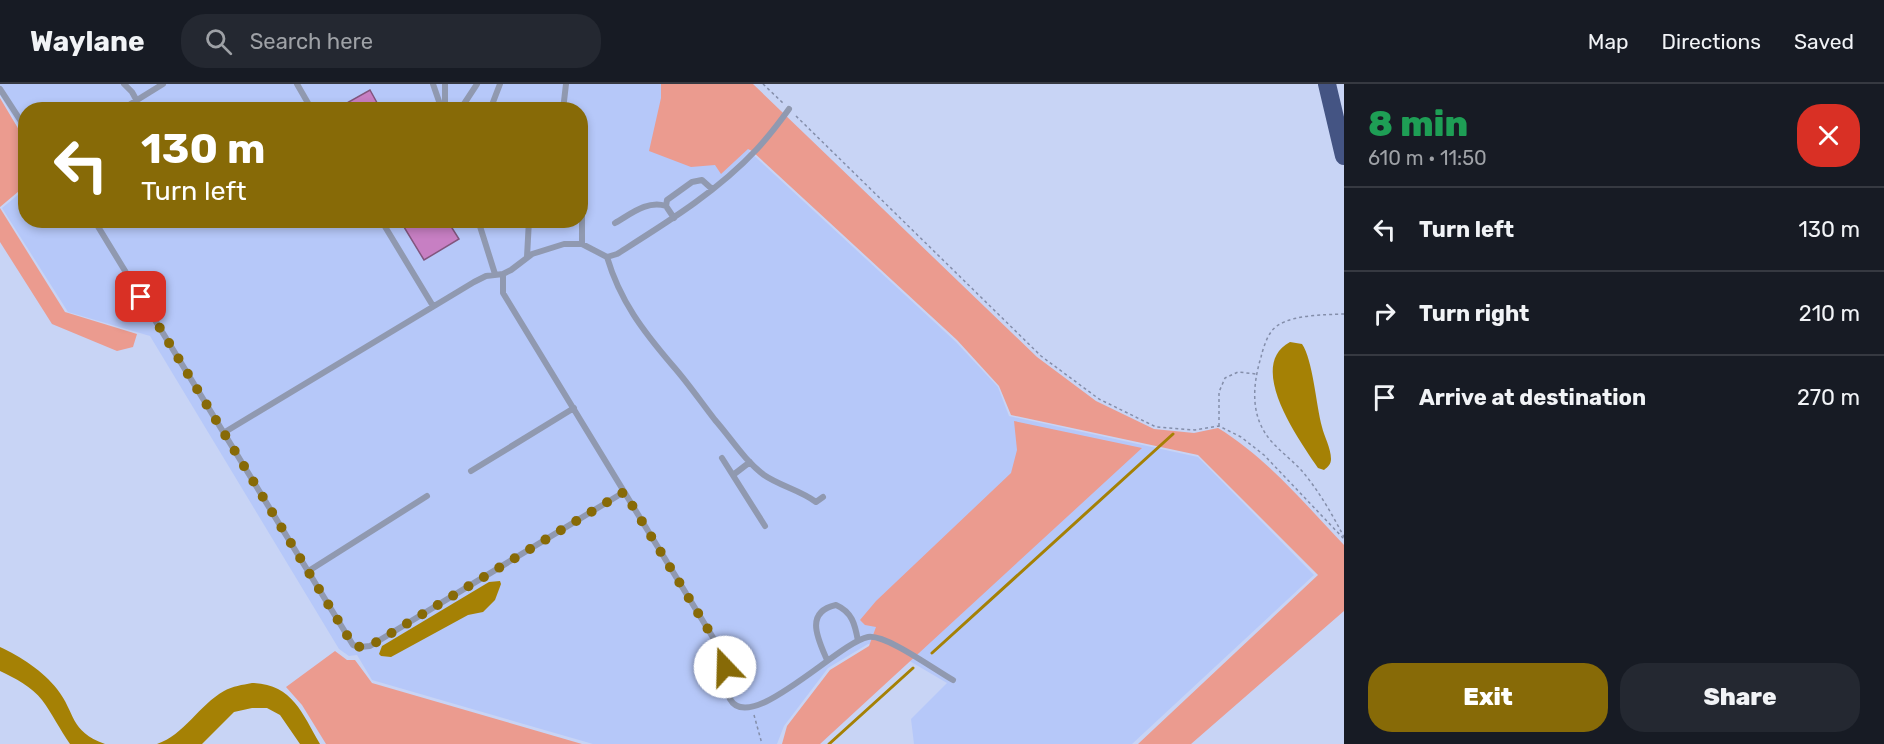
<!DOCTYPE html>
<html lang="en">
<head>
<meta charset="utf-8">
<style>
	:root { --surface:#171b24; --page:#242831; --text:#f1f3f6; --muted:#9ea1a6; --line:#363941; --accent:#876a07 }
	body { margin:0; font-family:Rubik,sans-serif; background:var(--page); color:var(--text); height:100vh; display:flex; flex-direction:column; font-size:22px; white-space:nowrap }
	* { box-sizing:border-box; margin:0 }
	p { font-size:20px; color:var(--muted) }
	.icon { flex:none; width:33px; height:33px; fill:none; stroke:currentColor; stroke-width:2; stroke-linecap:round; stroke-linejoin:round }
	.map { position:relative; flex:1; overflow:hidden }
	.details { display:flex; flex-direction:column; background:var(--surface); width:540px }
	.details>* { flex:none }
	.guide { position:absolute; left:18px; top:18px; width:570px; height:126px; border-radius:24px; box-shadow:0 3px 9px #0003; background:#876a07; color:#fff; overflow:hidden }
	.pin { position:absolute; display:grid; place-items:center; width:51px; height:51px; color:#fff; margin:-26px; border-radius:12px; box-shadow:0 3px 9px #0006 }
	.me { position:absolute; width:66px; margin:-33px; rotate:339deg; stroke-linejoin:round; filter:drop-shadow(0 0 4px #0008) }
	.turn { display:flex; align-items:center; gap:21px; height:126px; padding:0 24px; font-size:27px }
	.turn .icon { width:78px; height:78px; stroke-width:2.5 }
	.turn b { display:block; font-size:42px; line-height:51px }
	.round { display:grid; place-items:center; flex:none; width:63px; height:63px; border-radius:24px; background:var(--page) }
	.overview { display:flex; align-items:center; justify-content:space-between; height:102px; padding:0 24px }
	h1 { font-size:36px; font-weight:800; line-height:45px; color:#1e9e55 }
	.action { display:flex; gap:12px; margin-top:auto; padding:12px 24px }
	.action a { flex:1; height:69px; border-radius:24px; background:var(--accent); color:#fff; font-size:24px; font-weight:800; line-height:69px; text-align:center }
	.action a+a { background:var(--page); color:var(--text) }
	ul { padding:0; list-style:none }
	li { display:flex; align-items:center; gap:18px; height:84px; padding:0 24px; border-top:2px solid var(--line) }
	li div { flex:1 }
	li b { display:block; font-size:22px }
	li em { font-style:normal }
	header { display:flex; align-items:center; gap:36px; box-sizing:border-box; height:84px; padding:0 30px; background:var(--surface); border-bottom:2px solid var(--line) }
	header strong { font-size:28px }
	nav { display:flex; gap:33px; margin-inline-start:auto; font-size:21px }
	.search { width:420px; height:54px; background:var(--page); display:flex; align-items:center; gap:15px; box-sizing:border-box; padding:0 21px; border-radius:24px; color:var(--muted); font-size:22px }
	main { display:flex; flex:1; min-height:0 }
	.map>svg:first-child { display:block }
	.built { fill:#b6c8f9 }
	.green { fill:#eb9b8f }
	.water { fill:#a58105 }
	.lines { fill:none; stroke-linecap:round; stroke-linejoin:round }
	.stream { stroke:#a58105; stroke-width:3 }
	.building { fill:#c77fc3; stroke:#81567e; stroke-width:1.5 }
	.path { stroke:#848eaa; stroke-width:1.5; stroke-dasharray:3 3; stroke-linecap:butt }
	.lane { stroke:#9099b0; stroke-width:6 }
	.highway { stroke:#445483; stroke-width:18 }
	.route { stroke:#876a07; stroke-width:10; stroke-dasharray:0 18 }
</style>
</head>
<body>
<header>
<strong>Waylane</strong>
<div class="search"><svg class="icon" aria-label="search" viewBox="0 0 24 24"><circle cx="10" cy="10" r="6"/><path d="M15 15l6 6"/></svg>Search here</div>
<nav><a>Map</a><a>Directions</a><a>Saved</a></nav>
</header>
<main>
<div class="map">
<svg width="1344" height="660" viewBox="0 0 1344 660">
	<rect width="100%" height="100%" fill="#c8d4f5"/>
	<path class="built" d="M0,0H727L765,51L749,67L956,258L998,303L1009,332L1198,373L1314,491L1132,660H914L911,635L947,599L879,559L868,560L828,584L784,642L777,660H593L372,596L357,571L349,572L339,565L150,252L68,228L2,124L25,105L26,136H580V26H26L25,53L0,11Z"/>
	<path class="green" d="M661,0H753L1037,273L1096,317L1154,345L1194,349L1218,344C1267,374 1304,419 1344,461V527L1191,660H1138L1318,491L1198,371L1011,331L999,302L957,256L752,67L748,65L721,90L715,81L691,83L649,67L661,14Z
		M0,14L25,56V102L0,123Z
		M0,124L65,228L137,250L133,263L117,267L52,240L0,158Z
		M1014,337L1142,364L820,660H782L787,642L830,586L869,562L876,543L865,541L860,536L876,517L1011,389L1017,366Z
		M335,567L347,576H355L372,599L582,660H326L302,621L286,603Z"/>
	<path class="water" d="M1290,258L1302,260C1313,276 1316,321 1322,343C1324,352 1331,364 1331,375C1331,380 1328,383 1324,386L1318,384C1300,357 1245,282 1290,258Z
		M500,497L501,500L495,516L483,528L468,531L391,573L381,572L379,570L382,562L489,498Z
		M0,563C20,572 44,588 57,605C76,629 69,647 105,660H70C60,646 52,629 42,616C32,603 15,594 0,587Z
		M252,599C292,600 302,629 320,660H300L280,631L267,624H252L234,628L202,660H157C184,651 199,621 224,607C233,602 242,601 252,599Z"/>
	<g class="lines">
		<path class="stream" d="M932,569L1173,350
			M829,660L913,584"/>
	</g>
	<path class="building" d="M370,6L381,26H348L345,20Z
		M394,136H447L459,155L424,176L401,138L397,140Z"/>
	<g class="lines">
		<path class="path" d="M763,0L784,20
			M796,32L1041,272L1099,315L1156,343L1195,346L1219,342L1241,353L1264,371L1344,455
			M1344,230C1324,231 1283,230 1271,248C1266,255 1263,265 1261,273C1252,303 1250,335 1273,359C1282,369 1293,377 1302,387C1319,407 1332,430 1344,453
			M1219,342V308L1225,294L1238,288L1256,290
			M754,631L762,660"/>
		<path class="lane" d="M124,0L132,8L142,26
			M297,0L312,26
			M433,0L442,26
			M0,5L26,45
			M121,26L163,0
			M445,26V0
			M460,26L477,0
			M490,26L500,0
			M563,26L566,0
			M580,95L582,110V160
			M674,134L666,122L667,116L692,98L702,96L712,105
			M94,136L353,561L360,563L370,562L624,408
			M381,136L433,222
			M478,136L495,190
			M615,139C631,130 647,116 666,122
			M527,173L529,136
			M607,173C620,217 643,247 673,282C688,299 701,318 715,336C731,354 744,376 764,391C780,402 800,406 816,418L823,413
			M503,190V209L720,565C725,579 724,605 730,615C750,652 839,558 868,553C886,550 935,586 953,596
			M225,348L474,198L486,192L503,190L511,186L532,170L564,160H582L607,173L617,170C666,139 717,108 757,65C769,52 779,39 789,25
			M722,374L765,442
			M471,387L574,324
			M733,391L750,378
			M307,488L427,412
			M827,576C818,555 804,528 836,521C852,528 855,540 858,557"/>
		<path class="highway" d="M1327,0L1344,72"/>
	</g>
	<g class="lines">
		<path class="route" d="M141,213L353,561L360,563L370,562L624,408L720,565L725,583"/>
	</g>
</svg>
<div class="pin" style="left:141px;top:213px;background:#d93025"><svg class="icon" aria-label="arrive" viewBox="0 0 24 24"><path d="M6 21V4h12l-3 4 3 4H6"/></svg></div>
<svg class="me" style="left:725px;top:583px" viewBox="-20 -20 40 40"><circle r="19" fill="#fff"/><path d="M0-13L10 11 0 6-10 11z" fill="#876a07"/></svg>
<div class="guide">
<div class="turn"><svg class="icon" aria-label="left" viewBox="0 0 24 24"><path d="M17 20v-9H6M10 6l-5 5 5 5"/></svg><div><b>130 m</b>Turn left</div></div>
</div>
</div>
<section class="details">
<div class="overview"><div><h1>8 min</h1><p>610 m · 11:50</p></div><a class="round" style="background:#d93025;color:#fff"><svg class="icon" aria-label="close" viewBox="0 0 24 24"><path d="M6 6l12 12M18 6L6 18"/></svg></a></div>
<ul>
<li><svg class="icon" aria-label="left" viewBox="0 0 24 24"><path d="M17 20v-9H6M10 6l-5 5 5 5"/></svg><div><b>Turn left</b></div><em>130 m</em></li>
<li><svg class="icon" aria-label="right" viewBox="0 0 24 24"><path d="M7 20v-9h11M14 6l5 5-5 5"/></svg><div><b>Turn right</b></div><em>210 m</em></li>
<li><svg class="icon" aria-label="arrive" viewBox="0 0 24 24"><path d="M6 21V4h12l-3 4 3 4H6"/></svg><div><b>Arrive at destination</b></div><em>270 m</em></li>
</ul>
<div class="action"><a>Exit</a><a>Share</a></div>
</section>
</main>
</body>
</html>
